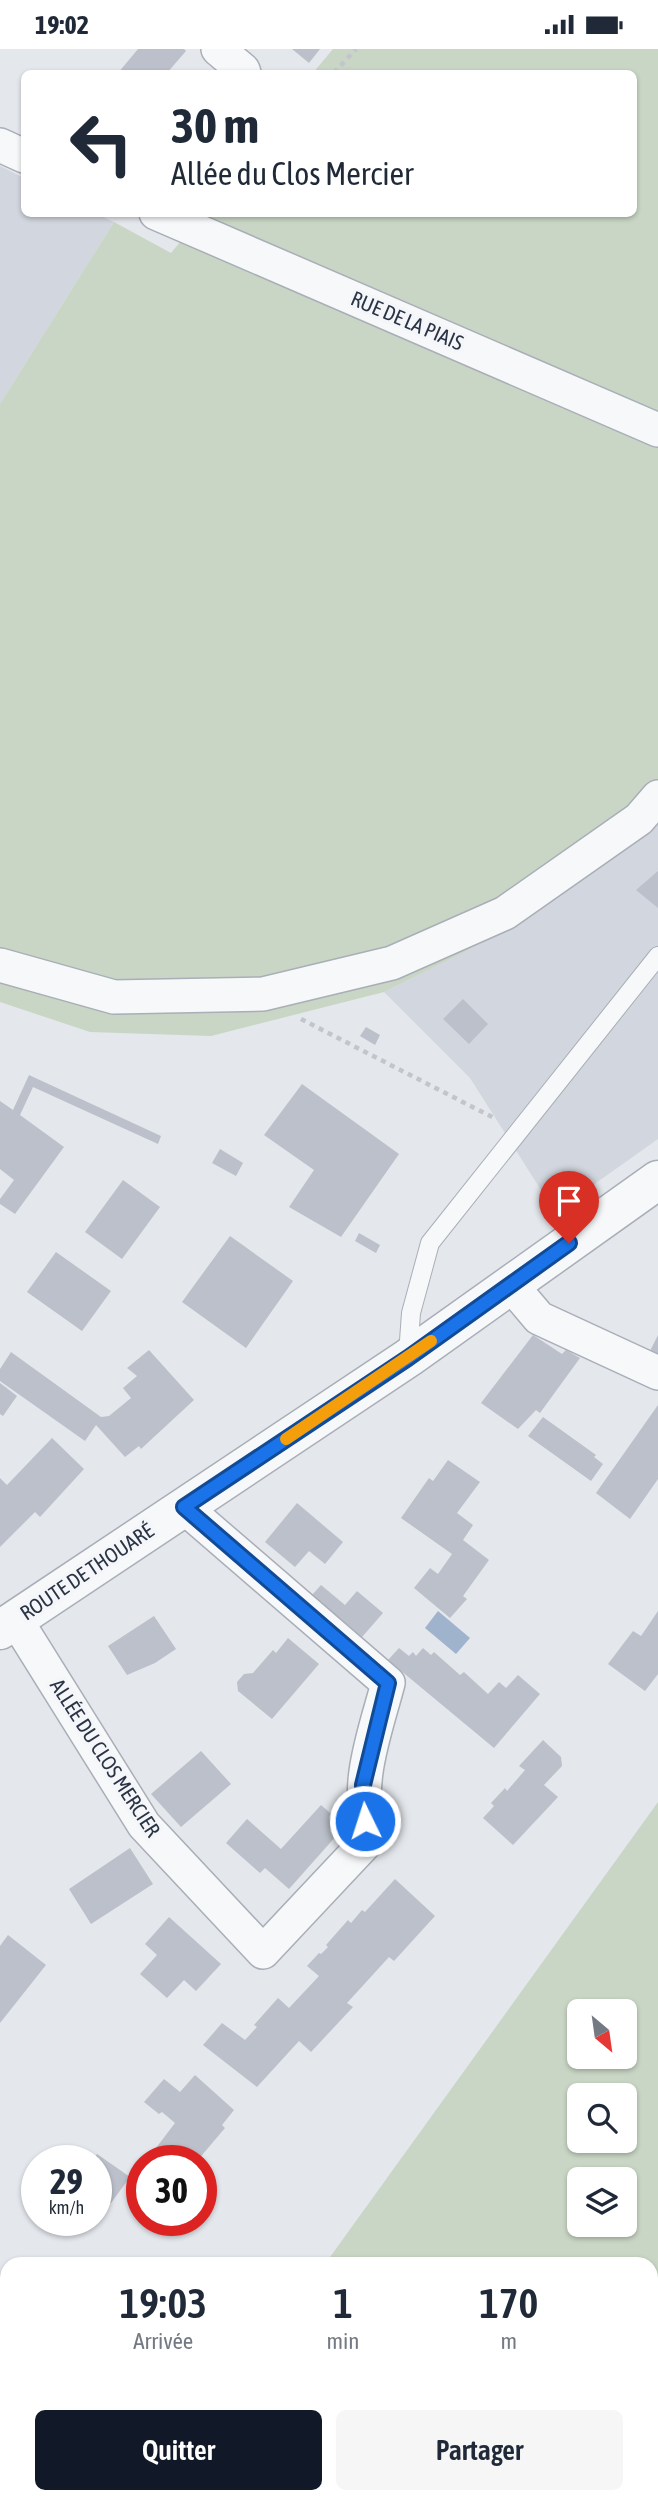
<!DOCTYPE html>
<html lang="fr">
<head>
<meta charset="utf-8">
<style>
	:root { --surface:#fff; --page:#f6f6f7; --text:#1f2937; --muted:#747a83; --accent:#111827 }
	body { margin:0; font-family:"Asap Condensed",sans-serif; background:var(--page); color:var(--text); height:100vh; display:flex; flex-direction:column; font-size:26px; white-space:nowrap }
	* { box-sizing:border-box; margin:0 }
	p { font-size:23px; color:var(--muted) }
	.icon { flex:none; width:38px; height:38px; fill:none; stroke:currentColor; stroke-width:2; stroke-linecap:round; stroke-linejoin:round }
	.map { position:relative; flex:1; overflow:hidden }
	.details { position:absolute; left:0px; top:2208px; width:658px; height:247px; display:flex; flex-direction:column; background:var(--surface); border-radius:21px 21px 0 0; box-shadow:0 2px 5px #0004 }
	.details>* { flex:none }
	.hud { position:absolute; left:21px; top:21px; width:616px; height:147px; border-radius:10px; box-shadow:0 2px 5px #0004; background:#fff; color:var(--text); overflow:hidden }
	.needle { width:46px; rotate:151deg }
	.fabs { position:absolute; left:567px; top:1950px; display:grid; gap:14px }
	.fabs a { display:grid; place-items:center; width:70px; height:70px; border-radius:10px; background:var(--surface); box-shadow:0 2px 5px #0004; font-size:35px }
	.speed { position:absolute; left:21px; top:2096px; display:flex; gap:14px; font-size:35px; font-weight:700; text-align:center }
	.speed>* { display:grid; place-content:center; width:91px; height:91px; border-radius:50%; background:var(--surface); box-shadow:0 2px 5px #0004; line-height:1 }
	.speed small { font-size:18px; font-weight:400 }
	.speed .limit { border:10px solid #d22; background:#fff; color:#111 }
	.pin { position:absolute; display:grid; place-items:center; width:60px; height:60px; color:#fff; margin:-72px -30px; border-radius:50% 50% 50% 0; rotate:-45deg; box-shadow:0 0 7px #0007 }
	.pin .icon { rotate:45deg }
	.me { position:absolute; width:77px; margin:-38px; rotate:356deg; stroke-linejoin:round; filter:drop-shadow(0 0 5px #0008) }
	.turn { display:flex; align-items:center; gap:24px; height:147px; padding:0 35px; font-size:32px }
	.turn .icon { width:91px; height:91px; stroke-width:2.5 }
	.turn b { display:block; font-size:49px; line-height:60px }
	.eta { display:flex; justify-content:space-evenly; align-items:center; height:119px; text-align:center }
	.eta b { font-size:42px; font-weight:600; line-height:49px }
	.primary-button { display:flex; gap:14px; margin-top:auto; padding:14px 35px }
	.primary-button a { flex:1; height:80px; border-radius:10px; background:var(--accent); color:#fff; font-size:28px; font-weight:600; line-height:80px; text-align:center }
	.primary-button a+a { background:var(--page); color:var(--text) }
	.status { display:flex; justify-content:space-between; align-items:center; height:49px; padding:0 35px; background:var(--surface); direction:ltr }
	.status svg { height:19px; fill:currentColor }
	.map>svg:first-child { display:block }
	.built { fill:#d2d6de }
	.green { fill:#c9d6c5; fill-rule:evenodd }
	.water { fill:#9fb4cc }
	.building { fill:#bbc0ca }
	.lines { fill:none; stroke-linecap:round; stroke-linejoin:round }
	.service-casing { stroke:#a9aeb7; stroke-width:20 }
	.minor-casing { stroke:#a9aeb7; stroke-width:36 }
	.tertiary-casing { stroke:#a9aeb7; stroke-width:41 }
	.path { stroke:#c2c5cb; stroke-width:4.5; stroke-dasharray:5 5; stroke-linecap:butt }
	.service { stroke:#f7f8fa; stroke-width:18 }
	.minor { stroke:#f7f8fa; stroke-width:33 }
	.tertiary { stroke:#f7f8fa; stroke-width:38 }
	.route-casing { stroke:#114b97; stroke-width:18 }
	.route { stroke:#1a73e8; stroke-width:12 }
	.slow { stroke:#f59e0b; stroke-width:12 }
	.labels { text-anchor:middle; stroke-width:7; stroke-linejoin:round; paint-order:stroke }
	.street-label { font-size:21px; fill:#2b3445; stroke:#f4f6f9 }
</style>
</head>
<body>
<div class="status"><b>19:02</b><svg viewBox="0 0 49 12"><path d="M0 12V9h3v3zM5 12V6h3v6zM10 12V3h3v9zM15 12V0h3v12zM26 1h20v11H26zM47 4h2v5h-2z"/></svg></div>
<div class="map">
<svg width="658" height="2454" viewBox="0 0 658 2454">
	<rect width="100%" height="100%" fill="#e4e7ec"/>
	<path class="built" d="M0,117L24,129V164L97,165L114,173L0,355Z
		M658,768V1090L555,1163L470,1029L384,943L461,905Z"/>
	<path class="green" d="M333,0H658V768L564,842L461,905L384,943L211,987L90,983L0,953V355L114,173L171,204L203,165L634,164V24H313Z
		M658,1753V2454H0V2224L7,2229V2448H651V2216L325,2215ZM579,1962H625V2007H579ZM579,2046H625V2091H579ZM579,2130H625V2175H579Z"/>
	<path class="water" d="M438,1562L470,1589L456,1605L425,1579Z"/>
	<path class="building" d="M138,0H184L186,2L167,24H118Z
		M292,0H320L309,14Z
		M658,822V859L636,841Z
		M463,950L488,975L469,995L443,970Z
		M366,978L380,986L375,996L360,987Z
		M29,1026L161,1087L158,1095L33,1038L20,1066L64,1098L15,1165L0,1155V1150L14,1131L0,1120V1052L13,1061Z
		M302,1035L399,1105L341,1188L289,1158L314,1121L264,1086Z
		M220,1100L243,1114L236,1127L212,1114Z
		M123,1131L160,1158L122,1210L85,1183Z
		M359,1184L380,1196L376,1204L355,1192Z
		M230,1187L293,1232L246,1299L182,1253Z
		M56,1203L111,1242L82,1282L27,1243Z
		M533,1286L562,1305L566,1301L580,1309L540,1364L536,1361L518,1380L481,1354Z
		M658,1286V1314L647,1308Z
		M149,1301L194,1351L141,1400L139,1397L125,1408L96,1376L85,1392L0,1332V1320L11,1303L101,1368L109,1367L131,1349L123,1339L137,1327L127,1319Z
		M0,1334L17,1347L3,1367L0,1365Z
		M658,1356V1430L630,1470L596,1444Z
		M543,1368L596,1406L594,1408L603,1415L591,1432L528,1387Z
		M52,1389L84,1420L40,1468L35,1463L0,1498V1429L7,1436Z
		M448,1411L480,1433L457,1464L473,1476L463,1491L489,1511L463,1547L467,1550L450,1569L414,1539L430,1519L438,1525L452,1505L401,1469L429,1429L433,1432Z
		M297,1454L343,1493L325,1515L309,1502L295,1518L265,1493Z
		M321,1536L345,1556L357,1542L383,1564L362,1588L312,1546Z
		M658,1562V1625L645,1642L608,1615L633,1582L641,1587Z
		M154,1567L176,1600L155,1614L127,1626L108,1597Z
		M288,1589L319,1615L272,1670L238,1642L237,1633L244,1625L253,1624L273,1601L276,1604Z
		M399,1599L409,1607L413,1603L416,1607L423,1599L431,1606L434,1603L460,1626L464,1623L488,1645L499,1633L506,1639L518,1626L540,1645L494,1699L388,1611Z
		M543,1691L561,1708L562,1717L544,1736L558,1748L513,1796L483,1769L494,1757L491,1754L505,1739L507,1742L525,1721L519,1717Z
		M201,1702L231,1735L181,1778L151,1745Z
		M321,1756L345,1777L289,1840L265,1819L260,1824L226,1794L247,1770L281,1800Z
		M130,1799L153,1835L91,1875L69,1840Z
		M395,1830L435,1867L394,1912L389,1908L347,1954L353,1958L311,2003L299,1992L257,2038L203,1996L222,1974L245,1991L257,1978L254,1976L278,1949L289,1959L319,1927L307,1917L319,1904L321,1905L328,1898L326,1896L348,1871L351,1874L362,1861L365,1863Z
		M169,1868L221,1915L196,1942L184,1931L167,1949L140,1925L157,1906L145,1895Z
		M8,1886L46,1916L0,1974V1897Z
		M195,2026L234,2061L222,2076L225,2079L197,2112H146L175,2074L162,2063L159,2065L144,2053L164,2030L180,2043Z
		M97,2105L130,2128L111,2154L96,2144V2112H92Z"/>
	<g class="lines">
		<g class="service-casing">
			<path id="service" d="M408,1306L411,1264L430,1194L658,907"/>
		</g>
		<g class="minor-casing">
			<path id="minor" d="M218,0L243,21L244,24
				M0,96L24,107
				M156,164L658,381
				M0,916L114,948L263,945L392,914L505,864L639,770L658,748
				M511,1236L539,1269L658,1324
				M16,1571L144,1776L263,1903L372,1787C352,1740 376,1681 388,1634L184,1458"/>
		</g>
		<g class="tertiary-casing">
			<path id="tertiary" d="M0,1581L408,1309L658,1131"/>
		</g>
		<path class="path" d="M334,24L356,0
			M301,970L496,1070"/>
		<use href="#service" class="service"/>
		<use href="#minor" class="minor"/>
		<use href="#tertiary" class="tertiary"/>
	</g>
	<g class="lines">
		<g class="route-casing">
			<path id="route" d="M365,1772L363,1736L388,1634L184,1458L408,1309L569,1194"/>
		</g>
		<use href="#route" class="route"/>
		<path class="slow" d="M286,1390L431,1292"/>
	</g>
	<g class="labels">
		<g class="street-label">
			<text transform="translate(407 272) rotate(23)" y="7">RUE DE LA PIAIS</text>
			<text transform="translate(87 1523) rotate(-34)" y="7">ROUTE DE THOUARÉ</text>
			<text transform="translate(105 1709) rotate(57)" y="7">ALLÉE DU CLOS MERCIER</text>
		</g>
	</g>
</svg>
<div class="fabs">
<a><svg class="needle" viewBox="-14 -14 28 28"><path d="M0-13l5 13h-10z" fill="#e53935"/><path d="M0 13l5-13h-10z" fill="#747a83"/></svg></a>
<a><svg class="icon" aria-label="search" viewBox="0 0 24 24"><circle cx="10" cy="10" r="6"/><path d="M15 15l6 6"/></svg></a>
<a><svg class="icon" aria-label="layers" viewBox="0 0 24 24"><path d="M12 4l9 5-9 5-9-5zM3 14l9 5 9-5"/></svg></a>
</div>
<div class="speed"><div>29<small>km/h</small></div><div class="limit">30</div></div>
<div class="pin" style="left:569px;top:1194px;background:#d93025"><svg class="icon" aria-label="arrive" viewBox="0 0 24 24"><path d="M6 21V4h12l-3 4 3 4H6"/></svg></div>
<svg class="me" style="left:365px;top:1772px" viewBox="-20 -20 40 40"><circle r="17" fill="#1a73e8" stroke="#fff" stroke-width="3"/><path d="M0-11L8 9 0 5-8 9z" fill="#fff"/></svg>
<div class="hud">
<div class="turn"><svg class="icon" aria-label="left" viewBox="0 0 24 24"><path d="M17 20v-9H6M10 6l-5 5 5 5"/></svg><div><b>30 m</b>Allée du Clos Mercier</div></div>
</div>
<section class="details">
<div class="eta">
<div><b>19:03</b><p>Arrivée</p></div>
<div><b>1</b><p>min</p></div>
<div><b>170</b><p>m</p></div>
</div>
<div class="primary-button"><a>Quitter</a><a>Partager</a></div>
</section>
</div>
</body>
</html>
